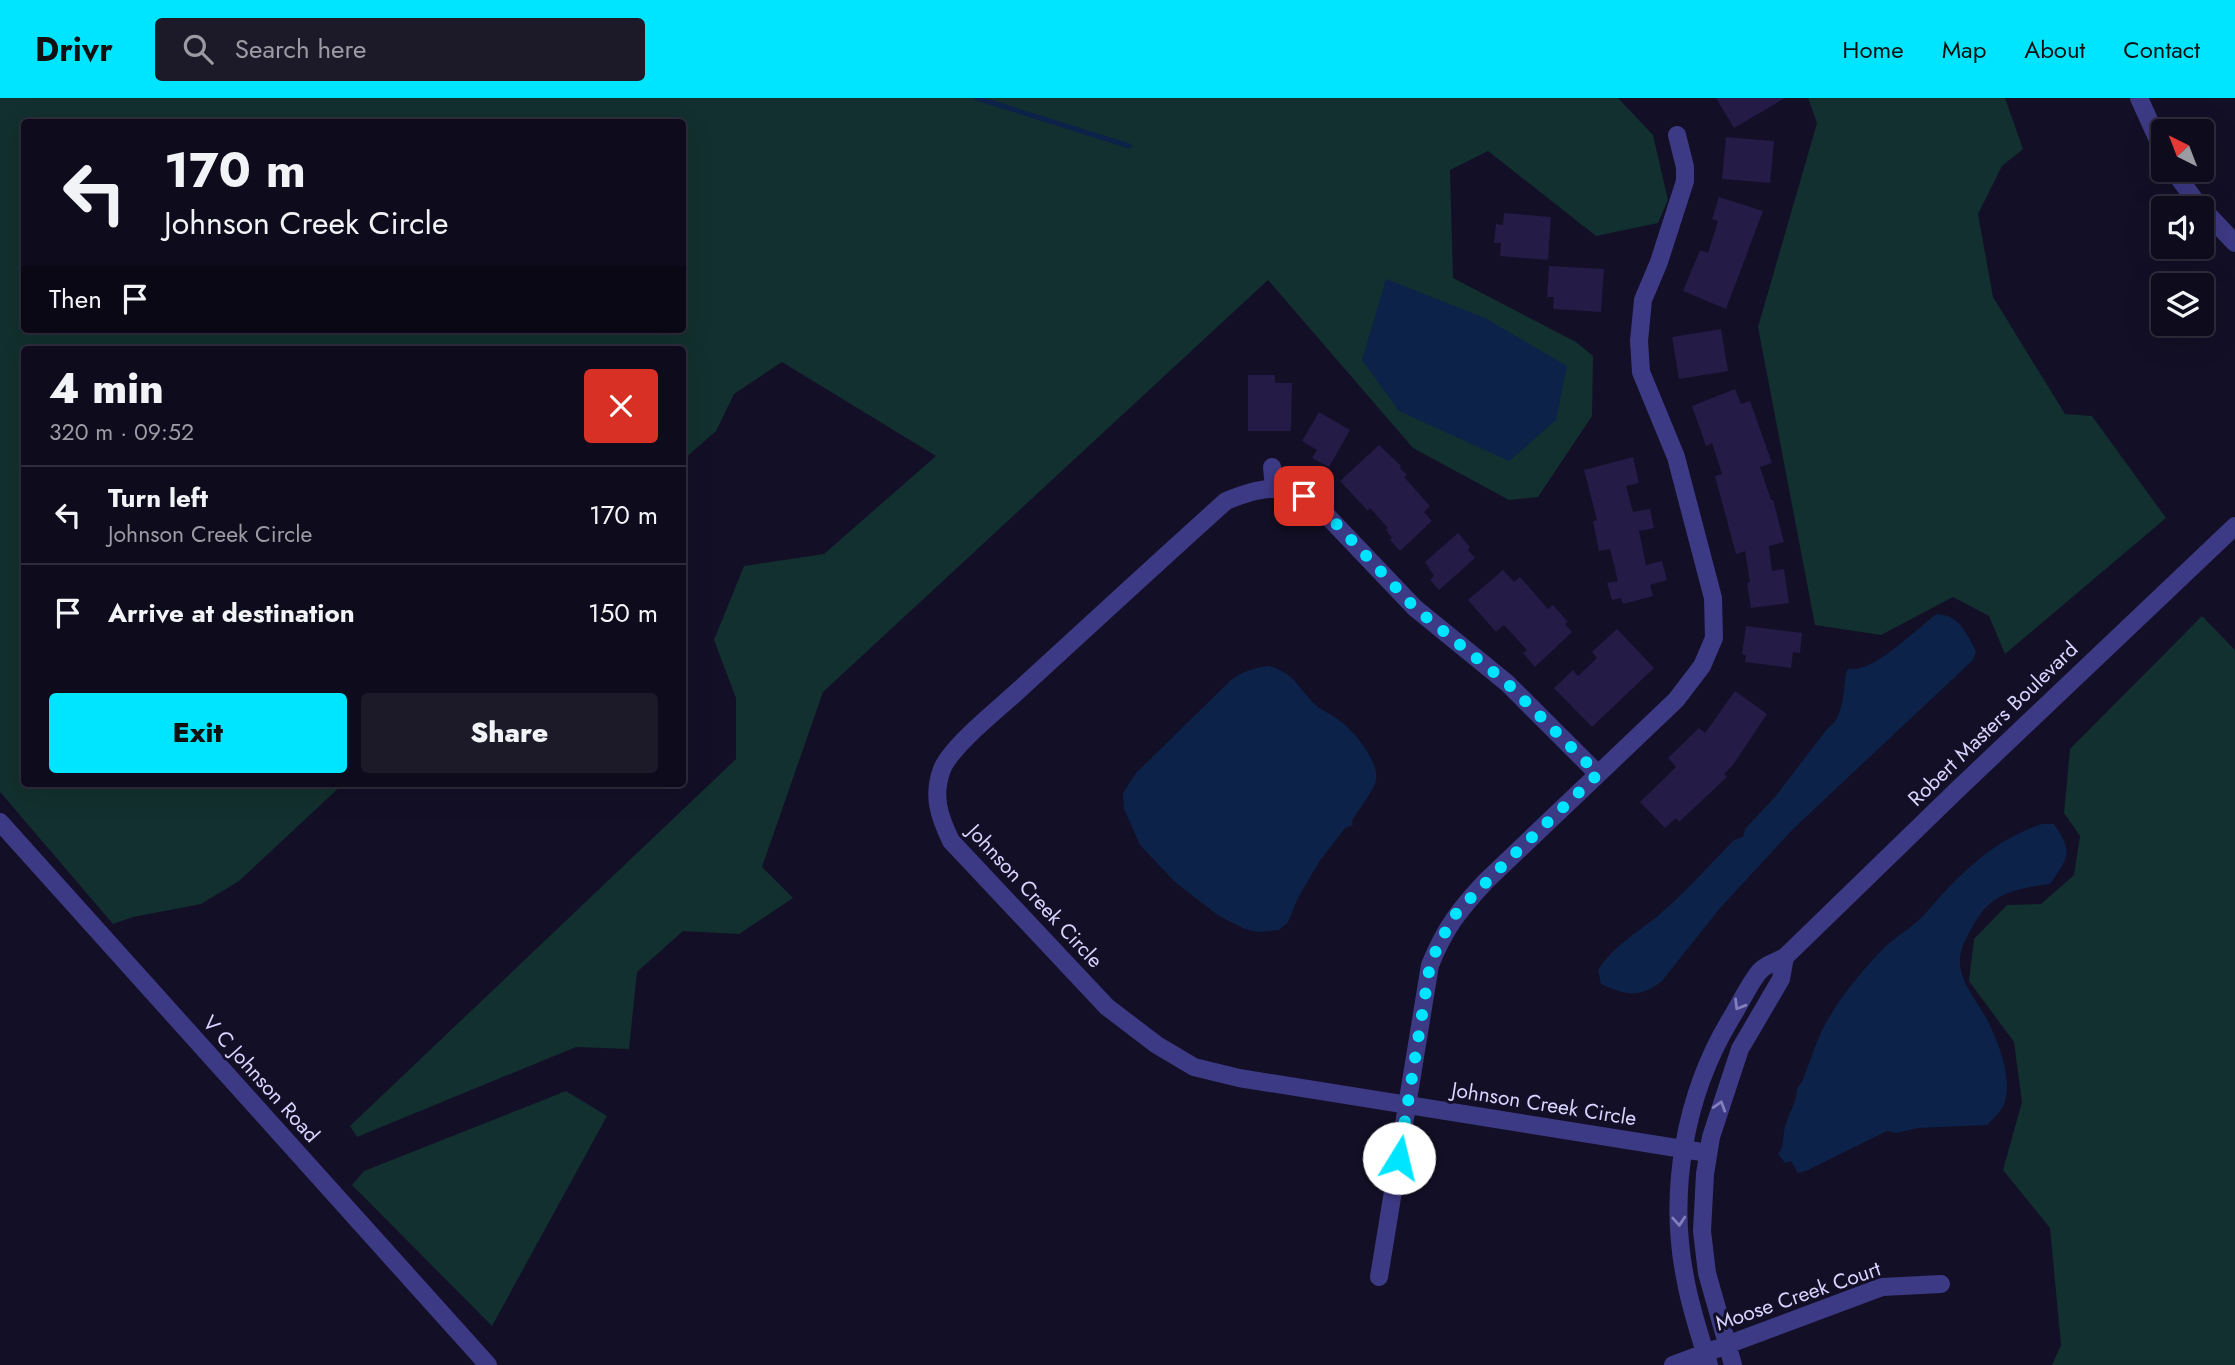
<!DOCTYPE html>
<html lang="en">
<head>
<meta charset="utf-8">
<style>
	:root { --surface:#0e0b1c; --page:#1c1929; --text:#f1f3f6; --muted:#9b9ba3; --line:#2e2b3b; --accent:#00e5ff }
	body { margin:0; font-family:Jost,sans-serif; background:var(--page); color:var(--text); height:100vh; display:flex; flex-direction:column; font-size:26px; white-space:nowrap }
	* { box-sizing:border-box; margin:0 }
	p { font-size:23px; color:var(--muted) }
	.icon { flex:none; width:38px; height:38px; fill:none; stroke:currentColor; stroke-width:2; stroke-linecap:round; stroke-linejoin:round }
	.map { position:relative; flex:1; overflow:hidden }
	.details { position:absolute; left:21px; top:248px; width:665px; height:441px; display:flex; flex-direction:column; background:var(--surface); border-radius:7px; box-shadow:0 7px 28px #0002,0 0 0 2px var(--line) }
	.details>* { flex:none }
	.guide { position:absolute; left:21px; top:21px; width:665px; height:214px; border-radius:7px; box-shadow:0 7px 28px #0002,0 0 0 2px var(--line); background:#0e0b1c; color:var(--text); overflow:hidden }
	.needle { width:46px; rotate:318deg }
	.tools { position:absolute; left:2151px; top:21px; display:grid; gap:14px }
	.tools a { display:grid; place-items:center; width:63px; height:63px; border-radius:7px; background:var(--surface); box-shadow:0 7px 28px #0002,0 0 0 2px var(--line); font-size:35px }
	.pin { position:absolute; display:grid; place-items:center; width:60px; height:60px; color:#fff; margin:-30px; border-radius:14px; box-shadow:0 4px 10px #0006 }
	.me { position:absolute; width:77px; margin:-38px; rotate:9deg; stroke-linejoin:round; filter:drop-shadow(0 0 5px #0008) }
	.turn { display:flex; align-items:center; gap:24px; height:147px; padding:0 28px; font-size:32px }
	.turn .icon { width:91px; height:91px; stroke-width:2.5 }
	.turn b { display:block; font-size:49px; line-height:60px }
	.then { display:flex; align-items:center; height:66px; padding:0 28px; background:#0003; gap:14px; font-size:26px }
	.round { display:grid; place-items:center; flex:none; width:74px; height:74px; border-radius:7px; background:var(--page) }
	.overview { display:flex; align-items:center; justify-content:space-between; height:119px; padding:0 28px }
	h1 { font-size:42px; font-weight:800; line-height:52px }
	.button { display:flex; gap:14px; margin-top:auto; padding:14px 28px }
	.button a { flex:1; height:80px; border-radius:7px; background:var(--accent); color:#111; font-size:28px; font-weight:800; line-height:80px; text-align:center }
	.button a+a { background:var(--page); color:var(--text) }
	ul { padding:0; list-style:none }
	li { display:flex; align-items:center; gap:21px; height:98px; padding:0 28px; border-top:2px solid var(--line) }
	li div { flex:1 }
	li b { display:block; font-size:26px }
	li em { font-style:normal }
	header { display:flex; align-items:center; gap:42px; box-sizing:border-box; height:98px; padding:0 35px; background:var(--accent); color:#111 }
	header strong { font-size:33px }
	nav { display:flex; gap:38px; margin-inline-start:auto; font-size:24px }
	.search { width:490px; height:63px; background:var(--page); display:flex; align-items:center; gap:18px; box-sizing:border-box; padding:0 24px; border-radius:7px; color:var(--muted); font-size:26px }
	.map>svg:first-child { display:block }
	.green { fill:#12302f; fill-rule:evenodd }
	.water { fill:#0c2248 }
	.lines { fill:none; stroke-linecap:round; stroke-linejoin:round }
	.stream { stroke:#0c2248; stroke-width:5 }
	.building { fill:#241b47 }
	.street { stroke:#3d3a85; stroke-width:18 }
	.oneway { stroke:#837fbc }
	.route { stroke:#00e5ff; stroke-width:12; stroke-dasharray:0 21.6 }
	.labels { text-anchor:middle; stroke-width:6; stroke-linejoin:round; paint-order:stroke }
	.street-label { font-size:21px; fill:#d9d4ff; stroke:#130f26 }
</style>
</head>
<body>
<header>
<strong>Drivr</strong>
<div class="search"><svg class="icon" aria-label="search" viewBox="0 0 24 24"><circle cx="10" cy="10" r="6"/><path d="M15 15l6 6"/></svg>Search here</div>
<nav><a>Home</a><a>Map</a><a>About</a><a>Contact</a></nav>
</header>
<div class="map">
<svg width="2235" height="1267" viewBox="0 0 2235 1267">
	<rect width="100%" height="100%" fill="#130f26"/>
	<path class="green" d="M0,0H1618L1653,37L1668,102L1658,125L1596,138L1488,53L1450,72L1453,180L1576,244L1593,258L1592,318L1538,399L1509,402L1413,350L1268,182L823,594L762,769L793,800L739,836L683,833L637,874L629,951L576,949L357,1039L350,1028L736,661V600L714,542L744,468L824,456L936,358L782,264L734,296L716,333L683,362L682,252H24V686H343L239,783L201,806L133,819L113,826L0,694ZM24,24H682V231H24Z
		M1808,0H2005L2023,51L2002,68L1978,116L1993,199L2065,316L2092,318L2166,420L2005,556L1989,518L1953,499L1881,537L1815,527L1758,229L1817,25Z
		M2202,518L2235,552V1267H2052L2061,1247L2050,1130L2003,1072L2022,1004L2014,944L1969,883L1974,841L2007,807L2041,806L2074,777L2080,738L2064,715L2070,651Z
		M566,993L607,1018L492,1228L352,1087L364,1073Z"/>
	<path class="water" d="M1386,181L1485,220L1567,268L1556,322L1509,363L1399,313L1362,262Z
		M1937,516C1960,517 1966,535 1976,553L1973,562L1794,730L1721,809L1661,884C1638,901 1626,897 1601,886L1598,872C1616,845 1638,835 1661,815C1687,793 1710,766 1734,742L1743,739L1745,731L1775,699L1827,631C1844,620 1843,595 1846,575L1848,571C1875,575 1915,531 1937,516Z
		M1269,568C1297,576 1299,593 1318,609C1323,613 1331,616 1336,620C1352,630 1383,666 1375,686C1369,699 1359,711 1352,723L1353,727L1345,730L1319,764L1298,800L1288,824L1279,832L1258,834L1245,831L1219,818L1175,784L1140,747L1124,711L1123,695L1136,675L1231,582C1243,573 1254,570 1269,568Z
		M2042,726H2054C2074,754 2068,760 2050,786C2016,791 1992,794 1974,826C1967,839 1959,851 1960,866C1962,887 1979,906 1988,923C1999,946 2013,981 2004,1006C2001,1014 1993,1021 1987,1027L1918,1030L1897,1035L1887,1033L1806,1073L1798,1075L1791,1063L1785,1065L1778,1056C1785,1047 1782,1040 1785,1029C1788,1015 1797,1005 1797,990L1802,984C1808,969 1813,953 1819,939C1832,908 1863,871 1886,848C1898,837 1913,829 1924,817C1958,778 1991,743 2042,726Z"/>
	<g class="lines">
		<path class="stream" d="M977,0L1129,48"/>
	</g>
	<path class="building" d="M1716,0H1785L1734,30Z
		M1726,39L1774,43L1770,85L1722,81Z
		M1719,99L1763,113L1726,211L1683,193L1700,152L1708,155L1718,123L1712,121Z
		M1504,115L1551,119L1548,162L1500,158L1501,145H1494L1496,126L1503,127Z
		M1549,168L1604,171L1601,214L1553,211L1554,199H1547Z
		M1721,231L1728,273L1679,281L1672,239Z
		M1248,277H1275V285H1292L1291,333H1248Z
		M1735,291L1741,306L1750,303L1772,365L1760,369L1771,402H1773L1784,444L1769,448L1772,473L1784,471L1789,505L1751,510L1747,485L1750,484L1745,453L1736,456L1715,378L1722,376L1712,345L1706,348L1692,308Z
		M1319,314L1350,332L1329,369L1312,360L1317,352L1302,343Z
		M1379,347L1401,368L1400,370L1407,377L1404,379L1430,408L1424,414L1432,423L1400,453L1390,442L1392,440L1386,432L1388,430L1370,410L1368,413L1340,383Z
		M1633,359L1639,385L1626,388L1633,414L1650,411L1654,430L1639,433L1646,467L1662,463L1667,482L1650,487L1653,498L1623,506L1621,500L1612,502L1607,485L1618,483L1610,451L1599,453L1593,423L1597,422L1584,372Z
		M1458,435L1470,449L1468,452L1475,460L1439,492L1430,482L1434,478L1425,464Z
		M1503,472L1514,484L1520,479L1548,511L1553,507L1568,524L1565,526L1572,534L1535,569L1523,555L1527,552L1504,527L1496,534L1468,502Z
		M1746,528L1802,535L1800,555L1793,554L1791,570L1745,564L1746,557L1742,556Z
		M1617,531L1654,570L1592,629L1554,590L1573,572L1578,578L1597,560L1592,554Z
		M1735,593L1767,616L1733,667L1724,676L1727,679L1679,724L1676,720L1665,730L1640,704L1676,669L1668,660L1699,630L1705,635Z"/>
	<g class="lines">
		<path class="street" d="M2139,0L2163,53
			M2173,72L2197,105L2235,145
			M1272,369L1274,390
			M1598,676L1507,585L1415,510L1313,403C1280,385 1260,389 1226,403C1157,465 1089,528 1020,591C1000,610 952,647 942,671C932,698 939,718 951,743L1107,909L1157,947L1194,969L1239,980L1708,1055
			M0,724L488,1267
			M1379,1179L1430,867C1445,830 1459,812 1486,783L1676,602L1702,568L1714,540L1713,500L1676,359L1641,274L1639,243L1643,202L1659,164L1685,83V69L1677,37
			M1673,1267L1882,1189L1941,1186
			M1709,1267C1700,1238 1690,1209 1685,1179C1668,1093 1685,997 1730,922C1738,910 1752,880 1761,872C1767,866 1778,863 1785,859L1956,693L2235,428
			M1733,1267L1707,1175L1702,1133L1705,1076L1711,1039L1740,951L1781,881L1785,859"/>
	</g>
	<defs><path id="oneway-chevron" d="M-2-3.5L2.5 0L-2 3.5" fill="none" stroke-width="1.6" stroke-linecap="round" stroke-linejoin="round" transform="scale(1.75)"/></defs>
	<g class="oneway">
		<use href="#oneway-chevron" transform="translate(1739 907) rotate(121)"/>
		<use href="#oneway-chevron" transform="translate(1720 1008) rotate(-73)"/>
		<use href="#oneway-chevron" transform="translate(1679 1123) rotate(86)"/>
	</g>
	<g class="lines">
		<path class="route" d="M1304,398L1329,418L1415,510L1507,585L1598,676L1506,764L1457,814L1440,843L1430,867L1399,1060"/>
	</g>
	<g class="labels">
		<g class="street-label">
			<text transform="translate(1993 626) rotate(-44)" y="7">Robert Masters Boulevard</text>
			<text transform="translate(1035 798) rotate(47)" y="7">Johnson Creek Circle</text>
			<text transform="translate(261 981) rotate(48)" y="7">V C Johnson Road</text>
			<text transform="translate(1544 1006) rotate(9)" y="7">Johnson Creek Circle</text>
			<text transform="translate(1798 1198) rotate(-19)" y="7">Moose Creek Court</text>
		</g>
	</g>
</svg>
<div class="tools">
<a><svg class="needle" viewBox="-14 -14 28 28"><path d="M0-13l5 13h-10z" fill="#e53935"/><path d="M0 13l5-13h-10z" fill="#9b9ba3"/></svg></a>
<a><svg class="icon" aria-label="sound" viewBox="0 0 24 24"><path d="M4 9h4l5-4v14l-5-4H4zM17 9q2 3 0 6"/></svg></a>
<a><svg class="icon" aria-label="layers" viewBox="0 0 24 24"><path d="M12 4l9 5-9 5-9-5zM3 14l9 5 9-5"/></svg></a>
</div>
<div class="pin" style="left:1304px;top:398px;background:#d93025"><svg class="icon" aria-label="arrive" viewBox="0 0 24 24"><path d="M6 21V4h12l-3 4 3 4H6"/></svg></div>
<svg class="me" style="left:1399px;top:1060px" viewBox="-20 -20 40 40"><circle r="19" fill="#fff"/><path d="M0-13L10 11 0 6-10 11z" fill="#00e5ff"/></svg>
<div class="guide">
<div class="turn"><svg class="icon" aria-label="left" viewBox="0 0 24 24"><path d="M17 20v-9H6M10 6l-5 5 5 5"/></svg><div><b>170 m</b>Johnson Creek Circle</div></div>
<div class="then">Then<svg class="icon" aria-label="arrive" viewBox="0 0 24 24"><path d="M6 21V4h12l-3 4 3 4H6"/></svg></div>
</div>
<section class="details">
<div class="overview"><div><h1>4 min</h1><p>320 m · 09:52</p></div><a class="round" style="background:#d93025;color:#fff"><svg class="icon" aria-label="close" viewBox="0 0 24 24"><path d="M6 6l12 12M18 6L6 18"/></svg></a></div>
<ul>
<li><svg class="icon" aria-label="left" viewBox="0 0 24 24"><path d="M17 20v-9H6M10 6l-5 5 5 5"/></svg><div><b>Turn left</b><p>Johnson Creek Circle</p></div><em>170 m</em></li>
<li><svg class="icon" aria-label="arrive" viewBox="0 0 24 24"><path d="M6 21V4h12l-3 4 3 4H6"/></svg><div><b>Arrive at destination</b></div><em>150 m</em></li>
</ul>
<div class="button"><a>Exit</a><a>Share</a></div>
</section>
</div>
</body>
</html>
